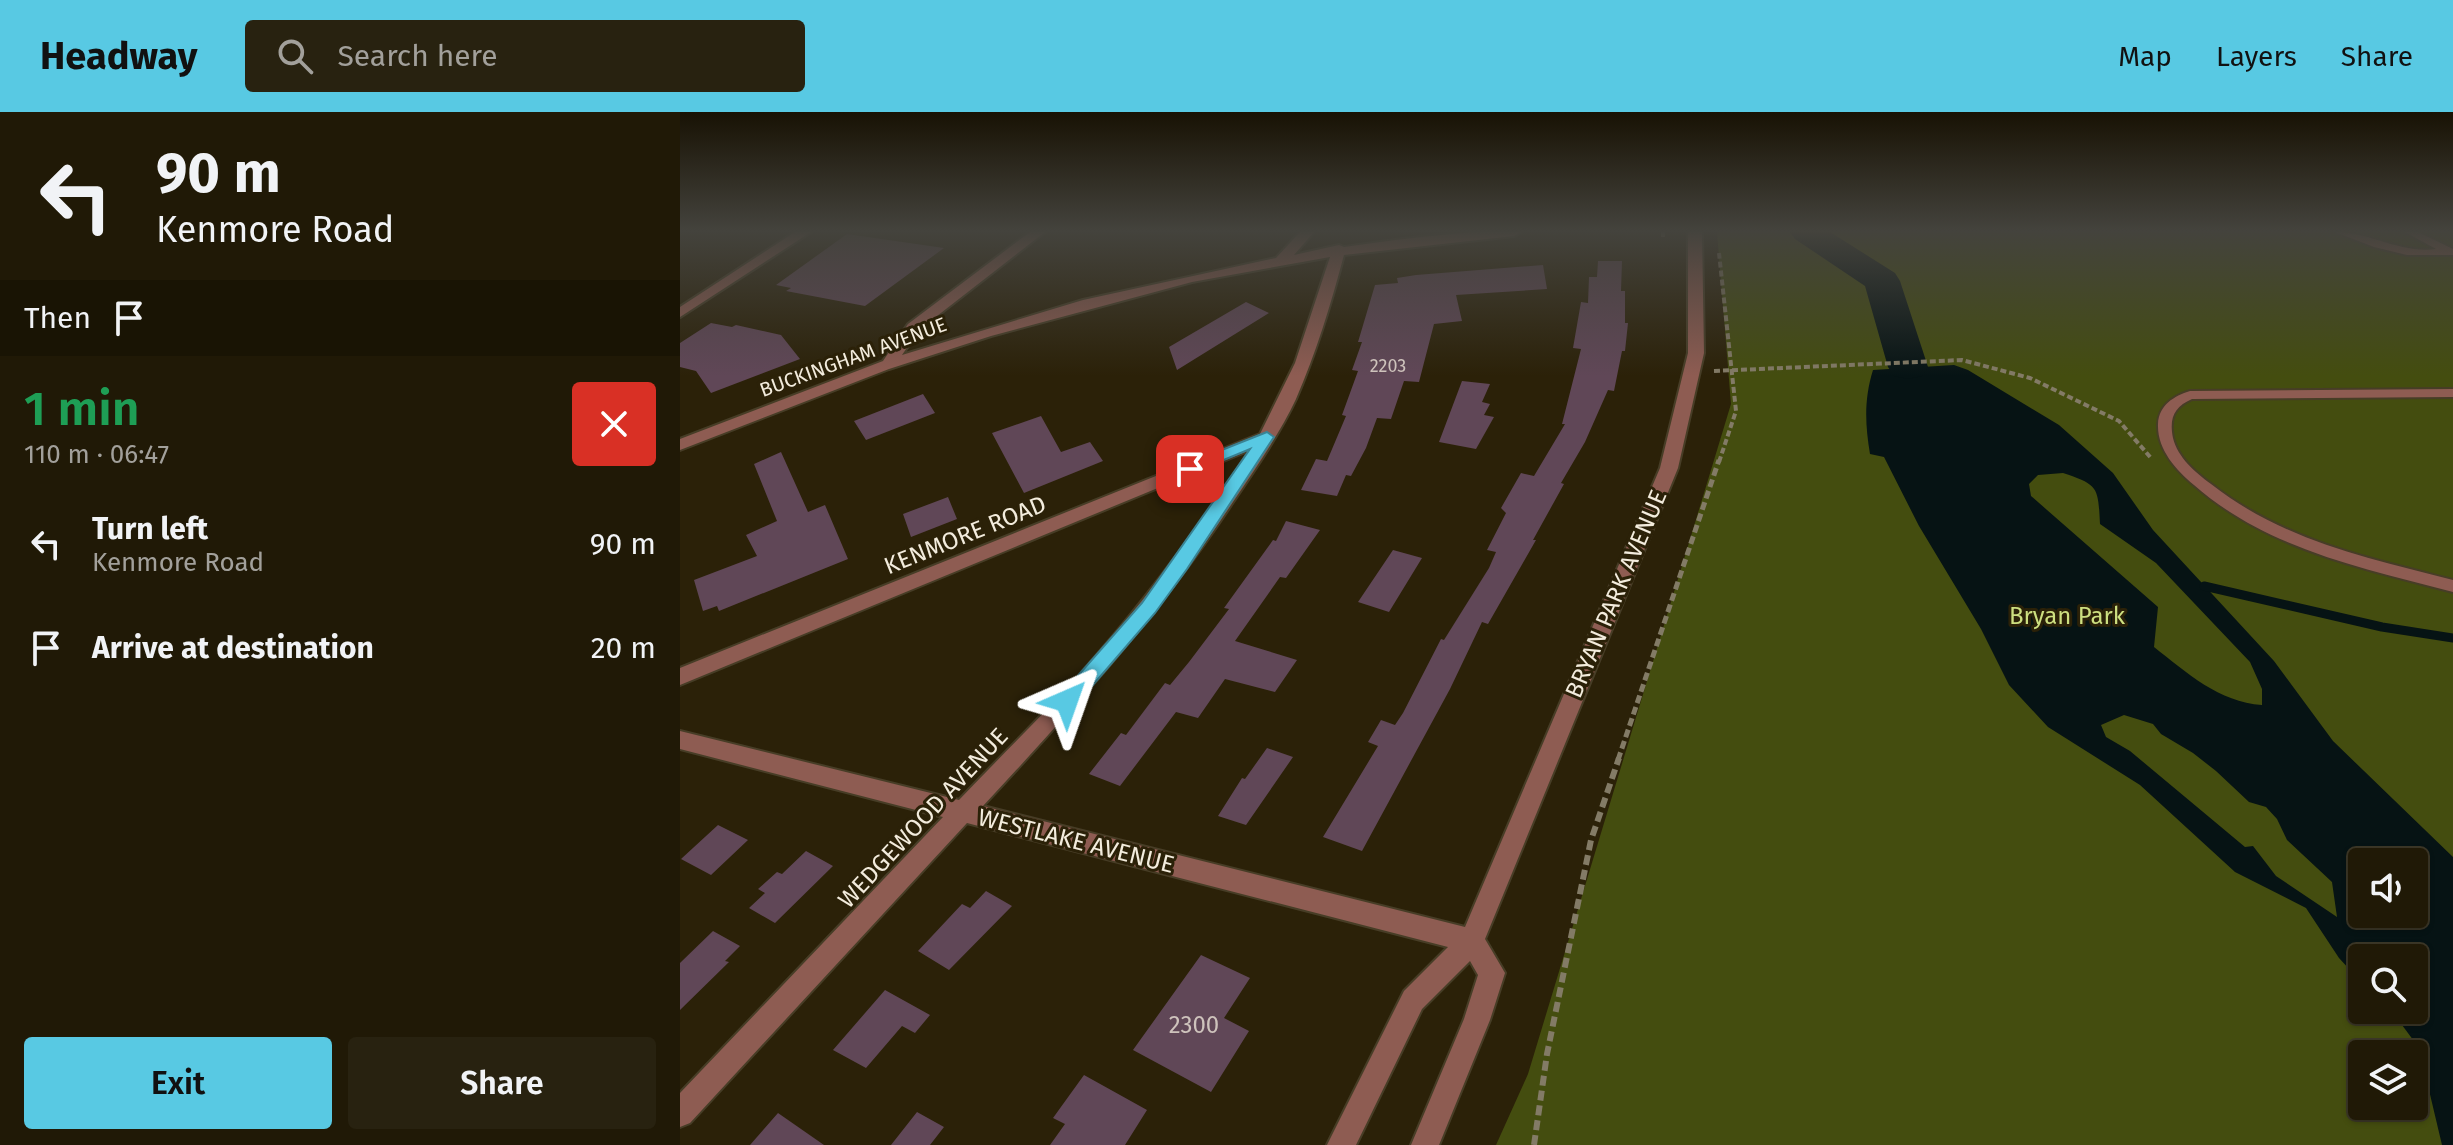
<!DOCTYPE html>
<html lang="en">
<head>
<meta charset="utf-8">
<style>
	:root { --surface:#201906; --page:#282210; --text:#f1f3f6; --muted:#a2a09b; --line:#3d3828; --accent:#58c9e3 }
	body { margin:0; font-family:"Fira Sans",sans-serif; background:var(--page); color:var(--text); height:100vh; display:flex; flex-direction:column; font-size:30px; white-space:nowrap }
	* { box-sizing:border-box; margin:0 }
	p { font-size:26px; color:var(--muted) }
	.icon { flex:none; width:44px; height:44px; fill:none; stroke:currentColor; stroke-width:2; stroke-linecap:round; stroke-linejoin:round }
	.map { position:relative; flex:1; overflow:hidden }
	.details { display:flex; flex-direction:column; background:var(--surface); width:680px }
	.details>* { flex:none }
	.top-card { background:#201906; color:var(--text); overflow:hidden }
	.controls { position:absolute; left:1668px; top:736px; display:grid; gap:16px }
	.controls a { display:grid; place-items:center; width:80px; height:80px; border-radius:8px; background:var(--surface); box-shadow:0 2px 6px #0004,0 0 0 2px var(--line); font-size:40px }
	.pin { position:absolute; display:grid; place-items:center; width:68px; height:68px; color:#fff; margin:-34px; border-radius:16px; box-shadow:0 4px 12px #0006 }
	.me { position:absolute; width:88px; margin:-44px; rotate:43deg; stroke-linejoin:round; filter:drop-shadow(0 0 6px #0008) }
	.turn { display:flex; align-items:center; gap:28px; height:168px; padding:0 24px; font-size:36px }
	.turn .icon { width:104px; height:104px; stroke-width:2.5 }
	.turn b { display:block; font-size:56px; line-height:68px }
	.then { display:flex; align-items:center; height:76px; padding:0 24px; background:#0003; gap:16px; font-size:30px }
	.round { display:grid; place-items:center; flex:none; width:84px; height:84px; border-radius:8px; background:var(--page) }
	.summary { display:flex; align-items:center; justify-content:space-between; height:136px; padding:0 24px }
	h1 { font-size:48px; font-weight:600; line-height:60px; color:#1e9e55 }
	.primary-button { display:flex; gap:16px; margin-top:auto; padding:16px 24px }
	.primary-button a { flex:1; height:92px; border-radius:8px; background:var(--accent); color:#111; font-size:32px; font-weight:600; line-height:92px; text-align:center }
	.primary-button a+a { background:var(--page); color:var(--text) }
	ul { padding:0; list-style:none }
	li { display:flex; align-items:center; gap:24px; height:104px; padding:0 24px }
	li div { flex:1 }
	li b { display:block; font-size:30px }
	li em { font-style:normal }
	header { display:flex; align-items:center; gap:48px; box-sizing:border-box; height:112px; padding:0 40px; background:var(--accent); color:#111 }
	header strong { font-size:38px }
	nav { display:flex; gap:44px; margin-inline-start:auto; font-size:28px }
	.search { width:560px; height:72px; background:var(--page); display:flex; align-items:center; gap:20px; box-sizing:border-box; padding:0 28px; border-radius:8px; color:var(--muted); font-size:30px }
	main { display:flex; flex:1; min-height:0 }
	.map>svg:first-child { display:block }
	.green { fill:#444d0f; fill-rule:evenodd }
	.water { fill:#061314; fill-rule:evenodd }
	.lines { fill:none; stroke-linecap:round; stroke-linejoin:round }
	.stream { stroke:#061314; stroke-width:9 }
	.river { fill:#061314; fill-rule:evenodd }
	.building { fill:#604757 }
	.service-casing { stroke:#473d26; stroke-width:4 }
	.minor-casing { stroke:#473d26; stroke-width:4 }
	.path-far2 { stroke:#837b66; stroke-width:4; stroke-dasharray:6 3; stroke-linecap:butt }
	.path-far1 { stroke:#837b66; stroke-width:5; stroke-dasharray:8 4; stroke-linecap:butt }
	.path { stroke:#837b66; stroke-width:6; stroke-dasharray:10 5; stroke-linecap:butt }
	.service { fill:#8e5c52; fill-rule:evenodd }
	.minor { fill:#8e5c52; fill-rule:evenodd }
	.route { fill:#58c9e3; stroke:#398394; stroke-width:2 }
	.labels { text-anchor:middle; stroke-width:6; stroke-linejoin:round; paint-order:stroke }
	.far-number-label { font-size:18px; fill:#cec3bc }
	.far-street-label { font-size:20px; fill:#f3ecdd; stroke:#2b2108 }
	.street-label { font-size:24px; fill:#f3ecdd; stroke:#2b2108 }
	.park-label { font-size:24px; fill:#cddf80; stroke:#2b2108 }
	.near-number-label { font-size:24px; fill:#cec3bc }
</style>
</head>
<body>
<header>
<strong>Headway</strong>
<div class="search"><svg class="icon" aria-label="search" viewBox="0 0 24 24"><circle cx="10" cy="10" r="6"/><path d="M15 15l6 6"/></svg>Search here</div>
<nav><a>Map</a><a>Layers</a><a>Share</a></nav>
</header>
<main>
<section class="details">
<div class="top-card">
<div class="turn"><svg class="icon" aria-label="left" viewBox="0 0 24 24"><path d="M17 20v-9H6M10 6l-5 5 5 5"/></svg><div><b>90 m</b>Kenmore Road</div></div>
<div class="then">Then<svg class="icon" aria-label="arrive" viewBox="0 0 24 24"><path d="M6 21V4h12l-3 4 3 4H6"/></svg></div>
</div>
<div class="summary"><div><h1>1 min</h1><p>110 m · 06:47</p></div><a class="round" style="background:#d93025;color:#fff"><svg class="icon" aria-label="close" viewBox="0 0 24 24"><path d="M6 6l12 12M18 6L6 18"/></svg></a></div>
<ul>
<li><svg class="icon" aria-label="left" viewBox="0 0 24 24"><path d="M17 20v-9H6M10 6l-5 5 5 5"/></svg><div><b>Turn left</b><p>Kenmore Road</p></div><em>90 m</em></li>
<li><svg class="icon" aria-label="arrive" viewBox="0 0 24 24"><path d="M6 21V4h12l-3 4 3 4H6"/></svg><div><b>Arrive at destination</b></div><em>20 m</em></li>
</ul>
<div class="primary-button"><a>Exit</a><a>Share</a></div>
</section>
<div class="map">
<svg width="1773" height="1033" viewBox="0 0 1773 1033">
	<rect width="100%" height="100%" fill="#2b2108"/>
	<path class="green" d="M1037,120H1773V1033H816L848,962L1051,292ZM1682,750H1734V802H1682ZM1682,846H1734V898H1682ZM1682,942H1734V994H1682Z"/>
	<path class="water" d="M1274,253L1288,258L1379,313L1433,361L1473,418L1594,549L1653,629L1773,745V1033H1762L1739,936L1711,898H1734V846H1682V871L1659,846L1626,796L1555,760L1460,673L1368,615L1329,573L1301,517L1239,414L1204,345L1190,342C1185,312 1184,287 1193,258ZM1383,361C1419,373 1418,375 1420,412L1476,451L1570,550L1582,577V593C1539,590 1507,561 1474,535L1478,495L1351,384L1349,372L1358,363ZM1444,603L1473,612L1481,622L1513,641L1536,659L1569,690L1586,695L1597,707L1607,728L1652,770L1657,805L1596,764L1573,734L1565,735L1450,639L1426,625L1421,613ZM1682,750H1734V802H1682Z"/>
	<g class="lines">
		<path class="stream" d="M1524,474L1702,515L1773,526"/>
		<path class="river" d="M1110,120H1150L1215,161L1220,169L1248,255L1242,264L1228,267L1214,264L1208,255L1185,174L1115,127Z"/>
	</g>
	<path class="building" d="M167,122L264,136L185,194L106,179L111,176L96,173Z
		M918,149H942L941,179H945V211H948L945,239H942L934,279L928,278L905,330L881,371L884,372L853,428H856L808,512L802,510L770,577L682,739L643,725L698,634L688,630L701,608L715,613L723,601L761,527L764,528L809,456L816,440L807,438L826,401L821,396L841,361L854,364L885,312H882L901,237L893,236L901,190L908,191L909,165H917Z
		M863,153L867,177L776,183L782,209L754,212L739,270L724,269L711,307L697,306L686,336L671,364L666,363L657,384L621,378L636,347L647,349L666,304L662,303L678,259L672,258L682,230H678L695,173L718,171L717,166L736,163Z
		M566,190L589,201L497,258L489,235Z
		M31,211L52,215L56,213L101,223L120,247L31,281L16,259L0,255V231Z
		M782,269L810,272L802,290L810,292L804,303L814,305L796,337L759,330Z
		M243,282L255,301L186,328L174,309Z
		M361,304L381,340L410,330L423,349L344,381L312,321Z
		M101,340L128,400L145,393L168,447L39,499L37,494L23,499L14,468L77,444L66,423L97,409L74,352Z
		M268,385L277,407L231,425L223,402Z
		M606,409L640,418L606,466L600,465L555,529L617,548L595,580L545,567L518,606L496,600L440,674L409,662L441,621L446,623L485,571L490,573L509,550L549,497L544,496L593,428L596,429Z
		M713,438L742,446L709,500L678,490Z
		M587,636L613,645L566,713L538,704L562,666L565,667Z
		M38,713L68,728L31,763L1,747Z
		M126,739L153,754L95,811L69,796L85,781L78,777L97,760L102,762Z
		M306,779L332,794L269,858L238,839L282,792L290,796Z
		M33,819L60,834L45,849L49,850L0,898V851Z
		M521,843L570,866L544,906L569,919L531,980L453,938Z
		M205,878L250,903L235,921L222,914L186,956L153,938Z
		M404,963L467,998L445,1033H370L385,1012L373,1006Z
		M237,1000L264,1015L250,1033H211Z
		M98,1001L144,1033H70Z"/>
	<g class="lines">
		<g class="service-casing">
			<path id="service" d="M1655,120C1690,120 1721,142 1756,137L1725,120H1738L1773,137V143H1727L1694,135Z
				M1773,277V285L1512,287C1494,295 1489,306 1493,326C1498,346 1515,360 1531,372C1602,428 1687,446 1773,468V480C1682,456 1587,437 1514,373C1496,358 1477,337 1478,312C1479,293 1494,284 1510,279Z"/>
		</g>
		<g class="minor-casing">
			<path id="minor" d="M115,120H131L0,205V195Z
				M350,120H365L239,218L222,243L403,188L596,146L620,120H634L614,143L659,133L664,135C723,127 782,118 841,120L834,124L664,143C651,192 636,241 616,287C599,323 575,357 553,390C480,501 393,597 303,694L785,815L980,356L1008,241V120H1022L1024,241L998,356L805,827L825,861L810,908L759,1033H731L784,907L798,863L790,849L742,897L676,1033H647L724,879L768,835L287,711L10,1011L0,1015V981L263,705L0,637V619L279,688C319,646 361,605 401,561C463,492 519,416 570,338L0,573V556L580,322L615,251L650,145L512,170L311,224L209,257L0,338V327L203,249L228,212Z"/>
		</g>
		<path class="path-far2" d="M983,120V125
			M1034,259L1282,248L1350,266L1439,309L1471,346
			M1039,350L1056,299L1039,141"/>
		<path class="path-far1" d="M938,648L1039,348"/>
		<path class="path" d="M854,1033L867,942L911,728L939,646"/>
		<use href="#service" class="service"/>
		<use href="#minor" class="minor"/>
	</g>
	<linearGradient id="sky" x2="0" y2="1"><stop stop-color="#181204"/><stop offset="0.45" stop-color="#44433d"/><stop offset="1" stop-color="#44433d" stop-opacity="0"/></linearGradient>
	<rect width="1773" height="264" fill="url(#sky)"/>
	<path class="route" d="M587,320L594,325L507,457L475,501L394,595H380L377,589L380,584L462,491L570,337L510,362L502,357L504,353Z"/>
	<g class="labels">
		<g class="far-number-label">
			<text x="708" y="260">2203</text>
		</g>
		<g class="far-street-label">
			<text transform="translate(173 245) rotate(-20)" y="7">BUCKINGHAM AVENUE</text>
		</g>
		<g class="street-label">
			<text transform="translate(285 423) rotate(-22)" y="8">KENMORE ROAD</text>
			<text transform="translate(936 482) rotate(-67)" y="8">BRYAN PARK AVENUE</text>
			<text transform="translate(243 706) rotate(-47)" y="8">WEDGEWOOD AVENUE</text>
			<text transform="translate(396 729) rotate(14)" y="8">WESTLAKE AVENUE</text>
		</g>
		<g class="park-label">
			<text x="1387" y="512">Bryan Park</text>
		</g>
		<g class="near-number-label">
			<text x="514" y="921">2300</text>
		</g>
	</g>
</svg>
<div class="controls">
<a><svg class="icon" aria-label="sound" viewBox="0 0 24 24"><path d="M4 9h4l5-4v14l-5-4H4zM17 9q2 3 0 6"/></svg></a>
<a><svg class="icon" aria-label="search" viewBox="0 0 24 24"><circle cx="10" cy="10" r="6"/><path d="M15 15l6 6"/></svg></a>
<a><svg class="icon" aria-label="layers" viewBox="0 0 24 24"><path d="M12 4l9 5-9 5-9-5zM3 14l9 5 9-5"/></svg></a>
</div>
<div class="pin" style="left:510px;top:357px;background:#d93025"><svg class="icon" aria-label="arrive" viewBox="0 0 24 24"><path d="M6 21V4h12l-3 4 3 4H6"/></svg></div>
<svg class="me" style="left:387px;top:589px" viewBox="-20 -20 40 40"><path d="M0-17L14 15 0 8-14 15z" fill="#58c9e3" stroke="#fff" stroke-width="4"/></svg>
</div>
</main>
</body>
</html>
